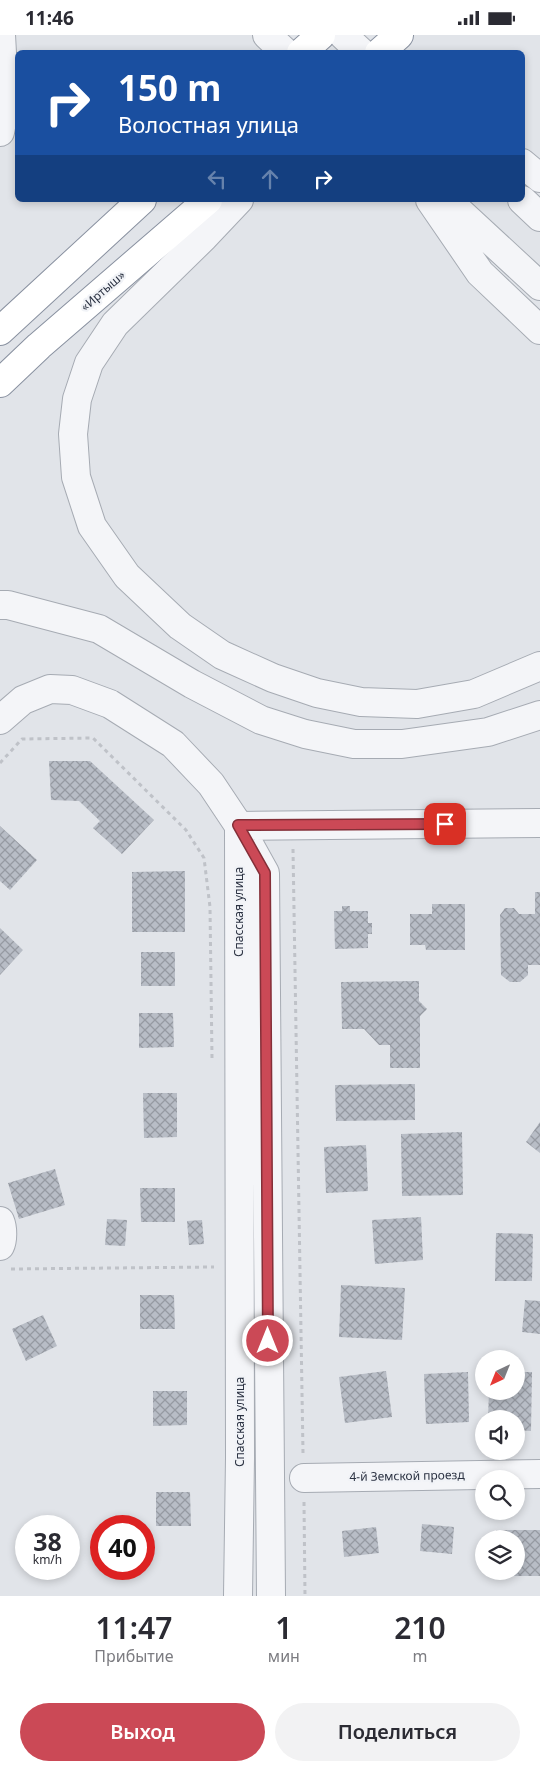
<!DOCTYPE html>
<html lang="ru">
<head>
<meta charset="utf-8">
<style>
	:root { --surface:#fff; --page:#f2f2f3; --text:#2b2b33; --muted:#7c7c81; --accent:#cb4956 }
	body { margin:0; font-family:"Noto Sans",sans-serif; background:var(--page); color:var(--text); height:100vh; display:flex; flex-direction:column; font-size:19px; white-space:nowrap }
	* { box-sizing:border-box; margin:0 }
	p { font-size:16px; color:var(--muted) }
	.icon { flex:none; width:28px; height:28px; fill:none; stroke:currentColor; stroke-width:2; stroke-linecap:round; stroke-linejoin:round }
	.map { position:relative; height:1561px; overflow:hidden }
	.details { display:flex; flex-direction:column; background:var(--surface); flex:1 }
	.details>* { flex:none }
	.banner { position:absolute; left:15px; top:15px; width:510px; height:152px; border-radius:8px; box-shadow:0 2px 8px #0003; background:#1a4fa0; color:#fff; overflow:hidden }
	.needle { width:32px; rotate:223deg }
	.buttons { position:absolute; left:475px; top:1315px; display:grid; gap:10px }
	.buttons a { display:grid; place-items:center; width:50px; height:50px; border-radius:50%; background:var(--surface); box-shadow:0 2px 8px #0003; font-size:25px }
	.speed { position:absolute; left:15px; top:1480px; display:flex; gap:10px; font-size:25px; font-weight:700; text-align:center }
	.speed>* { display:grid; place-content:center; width:65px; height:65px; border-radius:50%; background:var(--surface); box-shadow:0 2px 8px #0003; line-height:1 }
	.speed small { font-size:12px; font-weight:400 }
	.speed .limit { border:8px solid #d22; background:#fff; color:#111 }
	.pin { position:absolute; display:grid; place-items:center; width:42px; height:42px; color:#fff; margin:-21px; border-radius:10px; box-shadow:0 2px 8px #0006 }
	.me { position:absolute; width:55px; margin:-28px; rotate:0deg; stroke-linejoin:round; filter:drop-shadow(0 0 4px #0008) }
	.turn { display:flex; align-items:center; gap:18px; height:105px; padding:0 20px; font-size:22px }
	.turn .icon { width:65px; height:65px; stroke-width:2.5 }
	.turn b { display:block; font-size:35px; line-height:42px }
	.lanes { display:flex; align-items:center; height:48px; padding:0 20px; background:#0003; justify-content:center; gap:25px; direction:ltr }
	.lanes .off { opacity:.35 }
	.eta { display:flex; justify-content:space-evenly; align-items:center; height:85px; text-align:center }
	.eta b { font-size:30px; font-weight:600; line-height:35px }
	.primary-button { display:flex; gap:10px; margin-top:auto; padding:10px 20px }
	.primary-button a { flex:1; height:58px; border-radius:30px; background:var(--accent); color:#fff; font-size:20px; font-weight:600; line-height:58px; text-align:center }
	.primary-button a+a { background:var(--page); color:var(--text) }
	.status { display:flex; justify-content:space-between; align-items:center; height:35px; padding:0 25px; background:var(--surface); direction:ltr }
	.status svg { height:14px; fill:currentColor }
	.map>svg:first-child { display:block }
	.building { fill:url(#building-cross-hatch) }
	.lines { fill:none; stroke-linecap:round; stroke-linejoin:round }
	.minor-casing { stroke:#a6abb3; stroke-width:30 }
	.highway-casing { stroke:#8991a0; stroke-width:30 }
	.path { stroke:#bfc2c8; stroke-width:3; stroke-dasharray:4 4; stroke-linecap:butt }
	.minor { stroke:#f4f5f8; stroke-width:28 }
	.highway { stroke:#fff; stroke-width:28 }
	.route-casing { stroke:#842f38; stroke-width:12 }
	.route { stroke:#cb4956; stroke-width:9 }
	.labels { text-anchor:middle; stroke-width:4.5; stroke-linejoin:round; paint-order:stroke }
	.street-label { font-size:12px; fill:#2a3141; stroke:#f1f3f7 }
</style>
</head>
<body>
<div class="status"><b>11:46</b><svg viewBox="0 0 49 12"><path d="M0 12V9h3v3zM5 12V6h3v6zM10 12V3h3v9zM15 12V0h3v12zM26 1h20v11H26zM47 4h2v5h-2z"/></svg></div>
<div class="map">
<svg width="540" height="1561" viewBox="0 0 540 1561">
	<defs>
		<pattern id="building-cross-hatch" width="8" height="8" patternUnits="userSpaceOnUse" patternTransform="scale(1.25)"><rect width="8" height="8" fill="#b8bdc6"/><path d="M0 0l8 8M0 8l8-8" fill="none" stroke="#969aa2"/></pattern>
	</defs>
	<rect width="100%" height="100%" fill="#e1e4e9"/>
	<path class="building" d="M49,726H90L154,785L122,819L93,793L100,786L79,766L51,765Z
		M0,791L37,825L10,855L0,846Z
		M185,836V897H132V837Z
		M535,857H540V930H528V940L520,947H510L501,940L500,880L505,873H514L519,879H535Z
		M432,869H465V915H426L425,910H410V879H432Z
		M342,871H350V876H368V888H372V899H368V913L335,914L334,876H342Z
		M0,893L23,915L0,940Z
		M141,917H175V951H141Z
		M419,946V966L427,974L420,981V1033H390V1010H379L364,994H342L341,947Z
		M139,978H173L174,1012L139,1013Z
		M415,1049V1085L336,1086L335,1050Z
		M143,1058H177V1102L144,1103Z
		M540,1087V1118L526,1107Z
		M462,1097L463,1160L402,1161L401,1099Z
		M366,1110L368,1156L326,1158L324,1112Z
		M55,1134L65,1170L19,1184L8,1148Z
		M140,1153H175V1187H141Z
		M421,1182L423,1225L375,1229L372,1185Z
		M107,1184L127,1185L125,1211L105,1210Z
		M202,1185L204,1209L189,1210L187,1186Z
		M496,1198L533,1199L532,1246H495Z
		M341,1250L405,1253L402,1305L339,1302Z
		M140,1260H174L175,1294H140Z
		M525,1265L540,1266V1299L522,1297Z
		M43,1280L57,1311L26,1326L12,1294Z
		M386,1336L392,1382L345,1388L339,1342Z
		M468,1337L469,1387L426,1389L424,1339Z
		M516,1337H532L531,1396L516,1395V1384H488L489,1356H516Z
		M153,1356H187V1390L153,1391Z
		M156,1457H190L191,1491H156Z
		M422,1489L454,1492L452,1519L420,1516Z
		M376,1492L379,1518L344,1522L342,1496Z
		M496,1495H540V1541H496V1536H516V1504H496Z
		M26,1507V1527L19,1510Z
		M29,1534H50L33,1541Z"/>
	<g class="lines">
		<g class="minor-casing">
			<path id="minor" d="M267,0L286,18
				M343,0L362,18
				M0,97L5,72L1,0
				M522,128L540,143
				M239,165L204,202L115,289L89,328L77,364L73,399L76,442L92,491L127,541L180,591L222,620L273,643L317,658L361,667L417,669L474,659L540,631
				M430,165L480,238L540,295
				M447,165L540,251
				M522,165L540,182
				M0,570H8L99,594L192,649L261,685L305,699L354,709H402L488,697L540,680
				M0,685L23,665L50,654L72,655L110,669L173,709L211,749L239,791L265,838L271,1561
				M239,791L540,788
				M0,1186C3,1193 3,1205 0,1211
				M304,1443L540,1439
				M238,1561L240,1423L239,792"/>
		</g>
		<g class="highway-casing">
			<path id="highway" d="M301,18L321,0
				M379,18L399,0
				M0,296L142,165
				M0,348L39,311L208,165"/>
		</g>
		<path class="path" d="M0,728L22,704L93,703L186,795L204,823L210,872L212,1023
			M293,814L303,1418
			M11,1234L214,1232
			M304,1467L305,1561"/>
		<use href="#minor" class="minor"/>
		<use href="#highway" class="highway"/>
	</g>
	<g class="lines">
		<g class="route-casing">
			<path id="route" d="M268,1306L265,838L238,790L445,789"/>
		</g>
		<use href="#route" class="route"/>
	</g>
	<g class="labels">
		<g class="street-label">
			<text transform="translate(103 256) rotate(-41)" y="4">«Иртыш»</text>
			<text transform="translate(239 877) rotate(-90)" y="4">Спасская улица</text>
			<text transform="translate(240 1387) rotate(-90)" y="4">Спасская улица</text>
			<text transform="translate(407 1441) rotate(-1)" y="4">4-й Земской проезд</text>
		</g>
	</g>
</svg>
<div class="buttons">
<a><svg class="needle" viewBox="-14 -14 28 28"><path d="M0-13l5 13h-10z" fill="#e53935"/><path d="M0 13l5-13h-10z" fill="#7c7c81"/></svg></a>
<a><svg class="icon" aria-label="sound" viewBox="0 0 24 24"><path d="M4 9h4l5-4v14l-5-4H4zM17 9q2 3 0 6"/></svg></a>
<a><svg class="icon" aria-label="search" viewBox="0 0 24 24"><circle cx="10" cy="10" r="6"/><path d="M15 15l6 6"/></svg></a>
<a><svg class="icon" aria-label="layers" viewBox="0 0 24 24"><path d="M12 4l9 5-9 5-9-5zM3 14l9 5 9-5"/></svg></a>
</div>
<div class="speed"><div>38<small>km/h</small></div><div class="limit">40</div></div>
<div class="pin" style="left:445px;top:789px;background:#d93025"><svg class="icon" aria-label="arrive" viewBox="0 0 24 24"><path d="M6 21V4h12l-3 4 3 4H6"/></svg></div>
<svg class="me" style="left:268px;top:1306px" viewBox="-20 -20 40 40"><circle r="17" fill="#cb4956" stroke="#fff" stroke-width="3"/><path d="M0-11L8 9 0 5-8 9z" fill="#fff"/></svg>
<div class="banner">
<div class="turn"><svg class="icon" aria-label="right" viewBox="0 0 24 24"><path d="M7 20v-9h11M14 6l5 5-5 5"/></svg><div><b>150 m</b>Волостная улица</div></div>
<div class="lanes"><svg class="icon off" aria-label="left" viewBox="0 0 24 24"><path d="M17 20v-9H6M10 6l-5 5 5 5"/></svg><svg class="icon off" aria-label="ahead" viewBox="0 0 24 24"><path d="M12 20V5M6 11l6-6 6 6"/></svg><svg class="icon" aria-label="right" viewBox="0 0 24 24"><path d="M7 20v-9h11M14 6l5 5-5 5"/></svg></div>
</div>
</div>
<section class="details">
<div class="eta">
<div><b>11:47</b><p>Прибытие</p></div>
<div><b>1</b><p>мин</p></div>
<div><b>210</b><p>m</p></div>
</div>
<div class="primary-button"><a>Выход</a><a>Поделиться</a></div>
</section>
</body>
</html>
